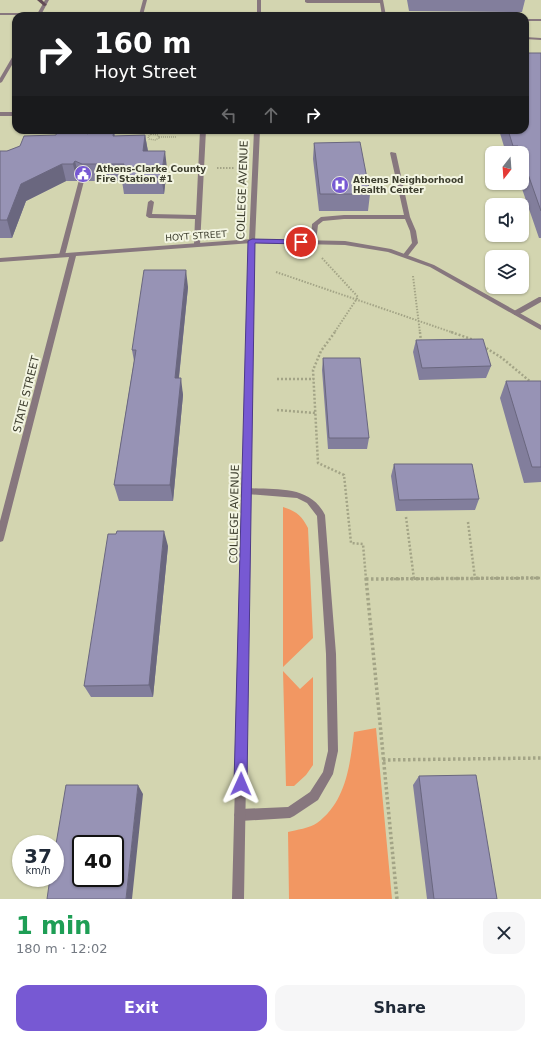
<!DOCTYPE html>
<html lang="en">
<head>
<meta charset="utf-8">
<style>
	:root { --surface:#fff; --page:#f6f6f7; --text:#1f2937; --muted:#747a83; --accent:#7759d3 }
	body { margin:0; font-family:"DejaVu Sans",sans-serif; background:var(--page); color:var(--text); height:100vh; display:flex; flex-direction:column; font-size:15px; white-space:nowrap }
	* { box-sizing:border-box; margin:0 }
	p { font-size:13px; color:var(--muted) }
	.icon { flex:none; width:22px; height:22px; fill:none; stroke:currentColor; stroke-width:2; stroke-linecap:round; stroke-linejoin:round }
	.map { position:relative; height:899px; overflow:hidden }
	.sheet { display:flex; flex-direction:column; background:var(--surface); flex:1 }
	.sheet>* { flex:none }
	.top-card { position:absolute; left:12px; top:12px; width:517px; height:122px; border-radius:12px; box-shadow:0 1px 3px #0004; background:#202124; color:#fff; overflow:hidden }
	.needle { width:26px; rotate:197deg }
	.fabs { position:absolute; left:485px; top:146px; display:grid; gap:8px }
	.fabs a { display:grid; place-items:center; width:44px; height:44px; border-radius:8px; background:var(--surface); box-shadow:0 1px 3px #0004; font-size:20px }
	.speed { position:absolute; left:12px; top:835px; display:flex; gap:8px; font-size:20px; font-weight:700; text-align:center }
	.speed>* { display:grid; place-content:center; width:52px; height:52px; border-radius:50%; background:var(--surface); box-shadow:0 1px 3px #0004; line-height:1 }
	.speed small { font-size:10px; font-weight:400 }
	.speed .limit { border:2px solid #111; border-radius:6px; background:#fff; color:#111 }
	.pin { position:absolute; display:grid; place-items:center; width:34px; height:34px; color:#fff; margin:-17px; border:2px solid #fff; border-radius:50%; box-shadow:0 1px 4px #0007 }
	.me { position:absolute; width:44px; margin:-22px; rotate:1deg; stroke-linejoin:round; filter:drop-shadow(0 0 3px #0008) }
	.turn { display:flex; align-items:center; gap:14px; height:84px; padding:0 16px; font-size:18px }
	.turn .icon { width:52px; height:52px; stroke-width:2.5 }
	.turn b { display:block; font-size:28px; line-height:34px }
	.lanes { display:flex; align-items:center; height:38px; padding:0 16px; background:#0003; justify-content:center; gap:20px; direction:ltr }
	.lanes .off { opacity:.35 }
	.round { display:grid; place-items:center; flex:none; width:42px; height:42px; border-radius:12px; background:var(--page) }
	.summary { display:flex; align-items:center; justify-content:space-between; height:68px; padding:0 16px }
	h1 { font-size:24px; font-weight:800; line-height:30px; color:#1e9e55 }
	.button { display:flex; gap:8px; margin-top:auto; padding:8px 16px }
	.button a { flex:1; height:46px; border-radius:12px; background:var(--accent); color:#fff; font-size:16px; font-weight:800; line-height:46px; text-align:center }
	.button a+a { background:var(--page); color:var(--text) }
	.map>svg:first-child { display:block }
	.green { fill:#f29762 }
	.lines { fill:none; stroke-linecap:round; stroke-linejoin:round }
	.path-far3 { stroke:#a3a486; stroke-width:1.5; stroke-dasharray:1 1; stroke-linecap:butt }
	.path-far2 { stroke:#a3a486; stroke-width:2; stroke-dasharray:1.5 1.5; stroke-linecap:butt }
	.path-far1 { stroke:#a3a486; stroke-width:2.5; stroke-dasharray:2 2; stroke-linecap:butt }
	.path { stroke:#a3a486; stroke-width:3.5; stroke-dasharray:2.5 2.5; stroke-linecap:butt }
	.service { fill:#87777e; fill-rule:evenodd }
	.minor { fill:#87777e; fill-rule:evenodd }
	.tertiary { fill:#87777e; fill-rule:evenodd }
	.secondary { fill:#634c56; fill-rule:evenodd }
	.wall { fill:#827e9c }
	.shaded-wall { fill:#6a677f }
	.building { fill:#9793b5; stroke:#6a677f; fill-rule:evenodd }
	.route { fill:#7759d3; stroke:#4d3a89 }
	.labels { text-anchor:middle; stroke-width:4; stroke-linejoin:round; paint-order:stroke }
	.far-poi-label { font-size:9px; font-weight:bold; fill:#3d3e2e; stroke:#f3f5e2; text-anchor:start }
	.far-street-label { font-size:9px; fill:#3d3e2e; stroke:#f3f5e2 }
	.street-label { font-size:11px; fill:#3d3e2e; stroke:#f3f5e2 }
</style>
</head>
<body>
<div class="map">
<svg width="541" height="899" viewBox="0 0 541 899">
	<rect width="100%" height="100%" fill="#d3d5b0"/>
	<path class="green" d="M283,507C296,511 302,516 308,528L313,638L283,667Z
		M283,671L300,689L313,677V765L306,775L294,786H286Z
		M376,728L392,899H289L288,832C296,830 310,828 317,823C346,802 350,765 354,732Z"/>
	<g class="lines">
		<path class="path-far3" d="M484,130L501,131
			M151,134L158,135L159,138L155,140L149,139L148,137Z
			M159,137H177"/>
		<path class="path-far2" d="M173,168H185
			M217,168H235
			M322,258L358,297L334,333
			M276,272L454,333
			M413,276L420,333"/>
		<path class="path-far1" d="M335,332L321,351L313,370L318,463L344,475L351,543L363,544L366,579
			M420,332L421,342
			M451,332L474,340
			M483,346L502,358L532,383
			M277,379H314
			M277,410L315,413
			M406,517L414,579
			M468,522L475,579
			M382,579L541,578"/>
		<path class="path" d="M366,578L397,899
			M366,579L541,578
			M383,760L541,758"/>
		<path class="service" d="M143,0H147L143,15L140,16L139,15Z
			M305,0H383L386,16H382L380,3H307L305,2Z
			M0,13H39L41,14L39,15H0Z
			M525,37L541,38V40L525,39Z
			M200,130H206L200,245L197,247L194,245L195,219L149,218L146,216L148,202L151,200L154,202L152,214L196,215Z
			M391,152L396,153L410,217L416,231L418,243L407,257H403L402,256L412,243L410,231L405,219H344L323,221L318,225L316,242L315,243H311L312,224L321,217L344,215H404L390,153Z
			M79,180L84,181L65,255L62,257L59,255Z
			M539,297H541V302L518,315H514V311Z
			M247,488C276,490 310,485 325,515L336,654L338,751L333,774L318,800L294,816L290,818L240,821L236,819L234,815L236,811L240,809L288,807L310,792L323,772L328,751L326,654L317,516L307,503L297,498L247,494L244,493L243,491L244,489Z"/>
		<path class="minor" d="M45,0H49L42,13L221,15L223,16H36Z
			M525,19H541V21H525Z
			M16,53V58L2,82L0,83V78L14,54Z
			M0,112H16V116H0Z
			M252,239L345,241L391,249L434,265L541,325V330L430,267L388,252L345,245L252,243L76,256L4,538L3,541L0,542V521L69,257L0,262V258Z"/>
		<path class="tertiary" d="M257,0H261V16H257Z
			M254,130H260L255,241L244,899H232L249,241Z"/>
		<path class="secondary" d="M37,0H42L47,5L44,6Z"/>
	</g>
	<path class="wall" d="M407,0H525L522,12L409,11Z
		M541,53V238H539L520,183H522V153H506L499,130H525Z
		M114,130L115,136L145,135L148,151L167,168L164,194H124L122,181H85L79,179L77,181H66L26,201L12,238H0V151H7L56,135L88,134Z
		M314,143L370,194L368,211H319L313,159Z
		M188,287L179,378L183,395L173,501H119L114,485L134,361L132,350Z
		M416,340L491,366L486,378L419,380L413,352Z
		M323,358L369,438L367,449H328L322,370Z
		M506,381H541V482L524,483L500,398Z
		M394,464L479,499L475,510L396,511L391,476Z
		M168,546L153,697H91L84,686Z
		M419,776L497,899H427L413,785Z"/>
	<path class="shaded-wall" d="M145,135L148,152L143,151Z
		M165,151L167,168L164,194L161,177Z
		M75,161L79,179L77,181L73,164Z
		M62,164L66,181L26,201L12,238L7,220L21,184Z
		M186,270L188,287L177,395L175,378Z
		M181,378L183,395L173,501L170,485Z
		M164,531L168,546L153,697L149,685Z
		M138,785L143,794L132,899H126Z"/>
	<path class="building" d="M525,53H541V211L522,157V153H521L518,146H513L508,130H525Z
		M92,130H114L113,136L145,135L143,151H165L161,177H121L124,164H82L75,161L73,164H62L21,184L7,220H0V151H7L20,146L24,136L56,135L57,131H83L88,134Z
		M360,142L370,194H320L314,143Z
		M144,270H186L175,378H181L170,485H114L136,350H132Z
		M483,339L491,366L422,368L416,340Z
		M323,358H360L369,438H329Z
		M506,381H541V467H532Z
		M394,464H472L479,499L399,500Z
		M117,531H164L149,685L84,686L108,534H116Z
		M476,775L497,899H434L419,776Z
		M66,785H138L126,899H47L50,878H55V850ZM81,844H115V878H81Z"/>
	<path class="route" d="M252,239L301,240L305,242L301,244L255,243L247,784L245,788L241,790L236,788L234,784L248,241Z"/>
	<defs>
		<g id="civic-disc" transform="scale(0.9)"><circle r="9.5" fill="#7759d3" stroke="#f3f5e2"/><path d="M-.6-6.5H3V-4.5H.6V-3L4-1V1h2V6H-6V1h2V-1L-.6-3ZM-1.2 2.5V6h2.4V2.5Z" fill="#fff"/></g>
		<g id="hospital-disc" transform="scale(0.9)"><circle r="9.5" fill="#7759d3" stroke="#f3f5e2"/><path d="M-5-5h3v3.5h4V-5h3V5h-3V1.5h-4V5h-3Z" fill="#fff"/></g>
	</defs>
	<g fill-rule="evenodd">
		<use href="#civic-disc" x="83" y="174"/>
		<use href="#hospital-disc" x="340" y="185"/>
	</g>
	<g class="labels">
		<g class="far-poi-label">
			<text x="96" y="172">Athens-Clarke County<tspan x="96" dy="10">Fire Station #1</tspan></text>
			<text x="353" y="183">Athens Neighborhood<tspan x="353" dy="10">Health Center</tspan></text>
		</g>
		<g class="far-street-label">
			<text transform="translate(196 236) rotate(-4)" y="3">HOYT STREET</text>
		</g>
		<g class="street-label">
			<text transform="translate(242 190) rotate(-88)" y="4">COLLEGE AVENUE</text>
			<text transform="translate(26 394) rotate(-76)" y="4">STATE STREET</text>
			<text transform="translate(234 514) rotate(-89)" y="4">COLLEGE AVENUE</text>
		</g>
	</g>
</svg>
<div class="fabs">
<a><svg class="needle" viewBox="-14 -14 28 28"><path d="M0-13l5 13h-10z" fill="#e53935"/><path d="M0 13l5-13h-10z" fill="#747a83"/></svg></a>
<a><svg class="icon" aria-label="sound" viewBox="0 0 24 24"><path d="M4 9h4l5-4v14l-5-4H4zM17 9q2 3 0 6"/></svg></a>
<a><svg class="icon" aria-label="layers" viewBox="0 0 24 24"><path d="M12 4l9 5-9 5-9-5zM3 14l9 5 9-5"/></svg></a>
</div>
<div class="speed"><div>37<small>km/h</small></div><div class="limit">40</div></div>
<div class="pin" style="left:301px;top:242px;background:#d93025"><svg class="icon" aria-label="arrive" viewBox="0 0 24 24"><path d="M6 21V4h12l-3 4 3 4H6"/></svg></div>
<svg class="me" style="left:241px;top:784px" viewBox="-20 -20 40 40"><path d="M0-17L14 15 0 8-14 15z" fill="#7759d3" stroke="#fff" stroke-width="4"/></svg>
<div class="top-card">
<div class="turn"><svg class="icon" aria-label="right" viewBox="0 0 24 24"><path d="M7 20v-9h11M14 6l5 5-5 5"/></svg><div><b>160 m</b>Hoyt Street</div></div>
<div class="lanes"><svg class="icon off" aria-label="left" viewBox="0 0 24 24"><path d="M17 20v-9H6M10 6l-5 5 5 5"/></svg><svg class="icon off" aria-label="ahead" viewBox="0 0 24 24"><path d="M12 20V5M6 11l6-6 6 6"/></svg><svg class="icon" aria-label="right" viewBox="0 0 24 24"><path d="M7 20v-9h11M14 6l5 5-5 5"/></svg></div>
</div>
</div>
<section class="sheet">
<div class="summary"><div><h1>1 min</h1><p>180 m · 12:02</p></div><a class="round"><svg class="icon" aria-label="close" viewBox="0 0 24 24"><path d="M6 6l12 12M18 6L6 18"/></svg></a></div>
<div class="button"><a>Exit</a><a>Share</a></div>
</section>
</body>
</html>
